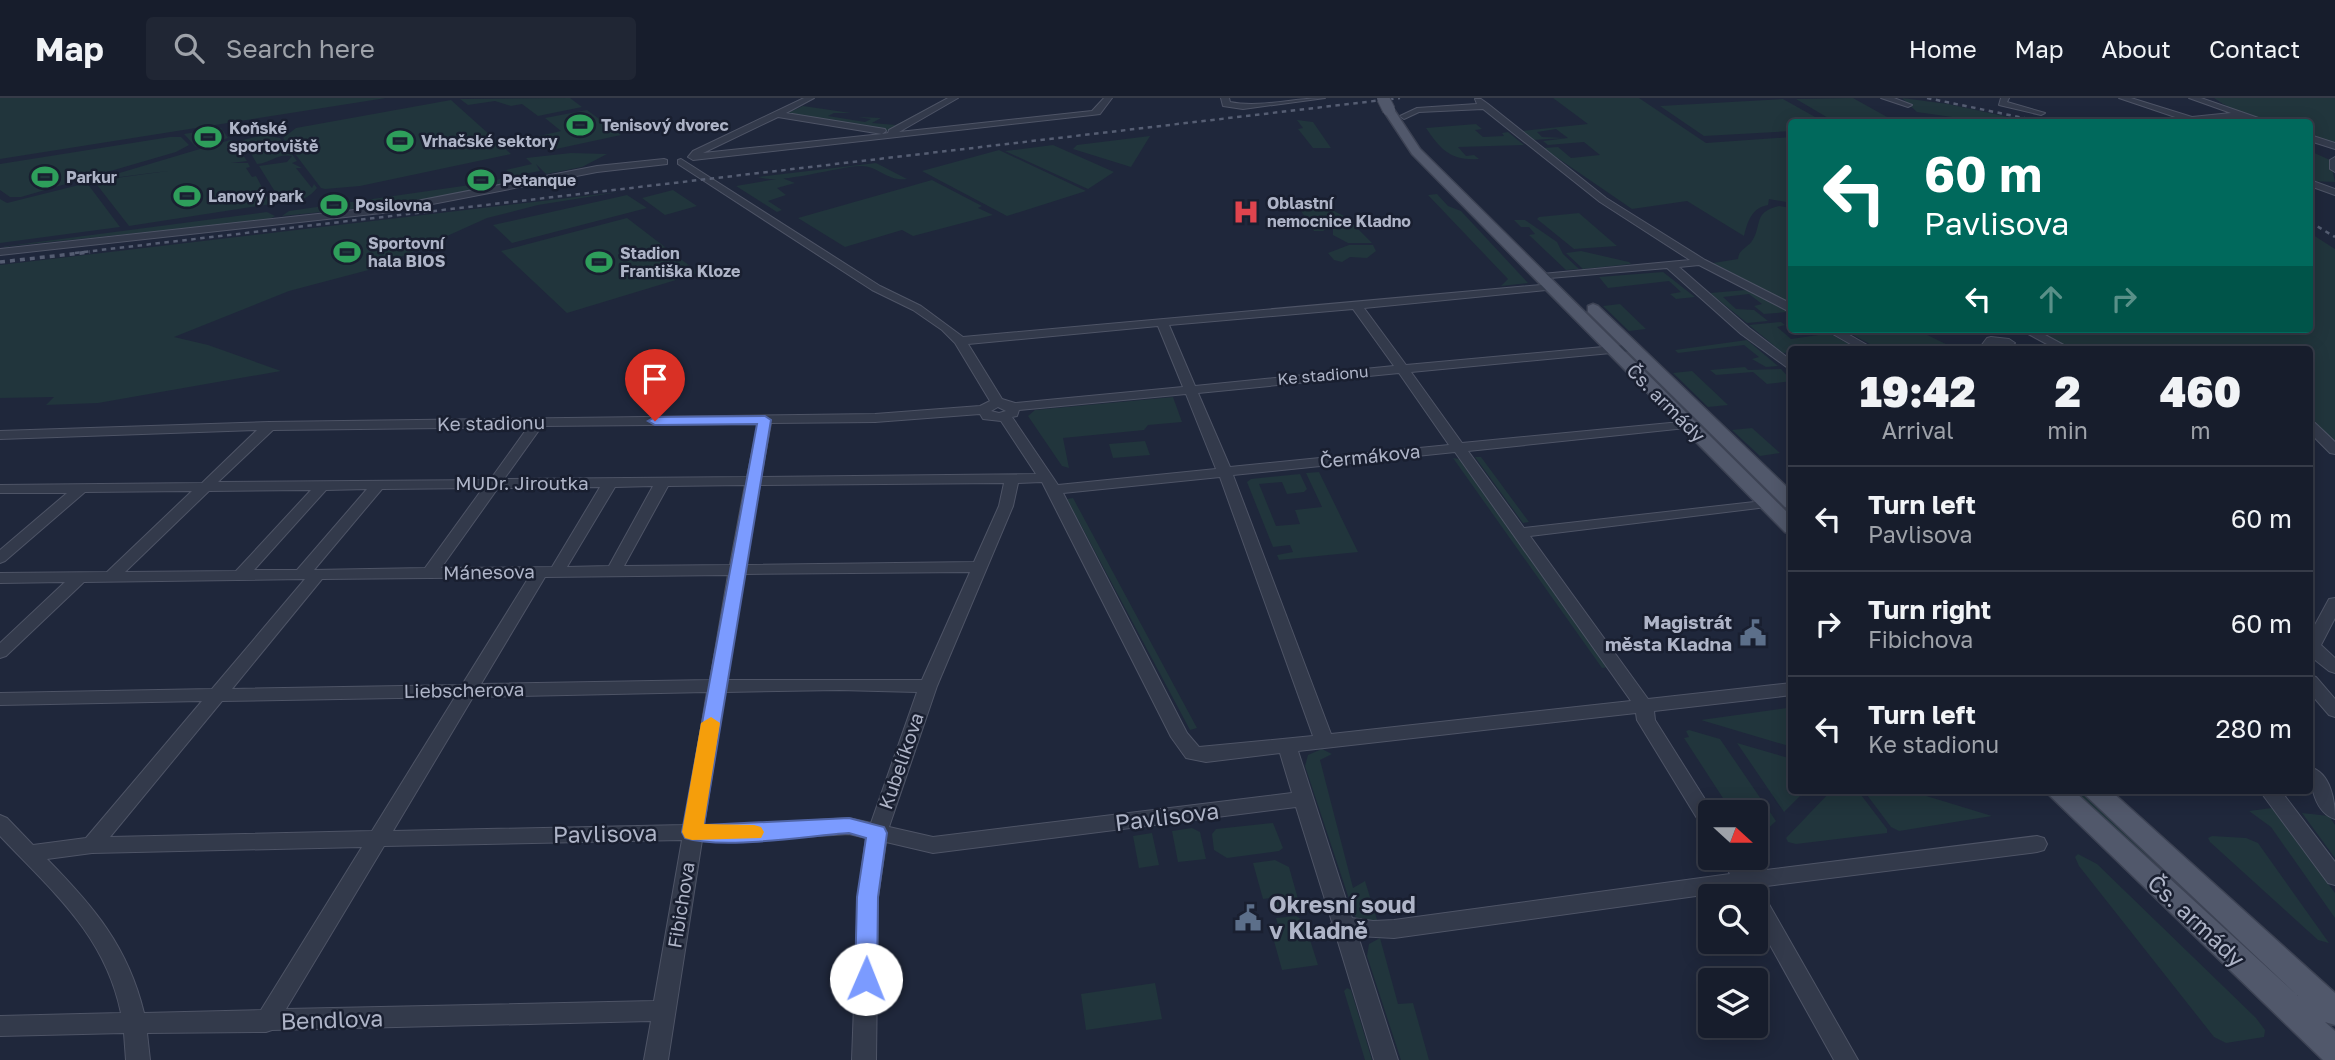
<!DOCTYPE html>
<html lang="en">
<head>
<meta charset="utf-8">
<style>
	:root { --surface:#171d2c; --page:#202634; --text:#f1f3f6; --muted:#9ea2a9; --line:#363b48 }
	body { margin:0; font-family:"Golos Text",sans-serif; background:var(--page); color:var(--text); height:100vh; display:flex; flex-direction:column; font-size:26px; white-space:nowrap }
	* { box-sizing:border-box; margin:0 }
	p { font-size:23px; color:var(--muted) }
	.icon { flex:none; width:38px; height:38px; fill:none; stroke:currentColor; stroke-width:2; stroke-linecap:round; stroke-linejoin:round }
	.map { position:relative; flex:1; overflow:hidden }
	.side { position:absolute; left:1788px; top:248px; width:525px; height:448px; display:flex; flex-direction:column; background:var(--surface); border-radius:7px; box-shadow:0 4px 18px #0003,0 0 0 2px var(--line) }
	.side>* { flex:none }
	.guide { position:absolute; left:1788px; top:21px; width:525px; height:214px; border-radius:7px; box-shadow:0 4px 18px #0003,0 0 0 2px var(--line); background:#00695c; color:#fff; overflow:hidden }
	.needle { width:46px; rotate:111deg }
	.controls { position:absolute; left:1698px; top:702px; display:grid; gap:14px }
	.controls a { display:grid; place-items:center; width:70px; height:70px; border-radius:7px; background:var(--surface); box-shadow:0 4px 18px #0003,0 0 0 2px var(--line); font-size:35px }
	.pin { position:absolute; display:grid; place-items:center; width:60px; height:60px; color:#fff; margin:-72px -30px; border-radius:50% 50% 50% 0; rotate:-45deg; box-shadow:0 0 7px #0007 }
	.pin .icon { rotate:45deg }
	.me { position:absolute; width:77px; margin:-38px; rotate:1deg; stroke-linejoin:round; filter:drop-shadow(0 0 5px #0008) }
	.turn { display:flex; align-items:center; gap:24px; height:147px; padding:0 21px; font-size:32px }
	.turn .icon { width:91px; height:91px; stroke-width:2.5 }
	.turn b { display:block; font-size:49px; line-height:60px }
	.lanes { display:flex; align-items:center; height:66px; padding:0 21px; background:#0003; justify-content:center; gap:35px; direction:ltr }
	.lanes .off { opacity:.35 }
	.eta { display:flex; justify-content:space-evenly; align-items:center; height:119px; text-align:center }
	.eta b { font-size:42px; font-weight:800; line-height:49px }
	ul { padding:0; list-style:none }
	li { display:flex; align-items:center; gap:21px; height:105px; padding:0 21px; border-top:2px solid var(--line) }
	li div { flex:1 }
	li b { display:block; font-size:26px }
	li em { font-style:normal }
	header { display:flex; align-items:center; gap:42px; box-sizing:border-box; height:98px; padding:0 35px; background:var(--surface); border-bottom:2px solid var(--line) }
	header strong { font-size:33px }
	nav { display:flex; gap:38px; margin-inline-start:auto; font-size:24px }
	.search { width:490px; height:63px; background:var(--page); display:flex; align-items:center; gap:18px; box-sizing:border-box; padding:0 24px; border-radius:7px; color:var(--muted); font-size:26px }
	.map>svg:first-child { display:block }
	.green { fill:#21353c }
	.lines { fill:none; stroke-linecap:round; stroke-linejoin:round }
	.minor-casing { stroke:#4e5466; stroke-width:2 }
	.major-casing { stroke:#3d4354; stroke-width:3 }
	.minor { fill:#333a4b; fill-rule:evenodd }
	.major { fill:#51586b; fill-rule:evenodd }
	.rail-far1 { stroke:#555d72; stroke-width:2.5; stroke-dasharray:4.5 4.5; stroke-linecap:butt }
	.rail { stroke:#555d72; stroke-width:3.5; stroke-dasharray:5 5; stroke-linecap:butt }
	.major-bridge-casing { stroke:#3d4354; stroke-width:14; stroke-linecap:butt }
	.major-bridge { stroke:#51586b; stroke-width:12 }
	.route { fill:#7b9bff; stroke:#5065a6; stroke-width:2 }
	.slow { fill:#f59e0b }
	.labels { text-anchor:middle; stroke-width:5; stroke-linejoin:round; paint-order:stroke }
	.far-poi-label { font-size:16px; font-weight:bold; fill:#aeb4c7; stroke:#191f30; text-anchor:start }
	.far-street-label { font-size:16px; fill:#aeb4c7; stroke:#191f30 }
	.street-label { font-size:19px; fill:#aeb4c7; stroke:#191f30 }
	.poi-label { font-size:19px; font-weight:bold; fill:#aeb4c7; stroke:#191f30; text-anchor:end }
	.near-street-label { font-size:23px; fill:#aeb4c7; stroke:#191f30 }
	.near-poi-label { font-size:23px; font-weight:bold; fill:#aeb4c7; stroke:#191f30; text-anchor:start }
</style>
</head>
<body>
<header>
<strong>Map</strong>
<div class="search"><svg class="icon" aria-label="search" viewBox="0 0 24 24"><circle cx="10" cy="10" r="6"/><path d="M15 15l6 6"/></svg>Search here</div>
<nav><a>Home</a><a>Map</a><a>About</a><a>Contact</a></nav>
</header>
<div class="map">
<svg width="2335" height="962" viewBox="0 0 2335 962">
	<rect width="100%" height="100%" fill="#1f273b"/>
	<path class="green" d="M0,0H386L0,61Z
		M570,0L582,9L538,18L522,6L511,8L495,3L468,7L460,1Z
		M947,0H951L889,33L788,15L803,8L851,15H834L828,18L865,24L871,21L858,19L881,20L872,25L896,27Z
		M1553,0H1639L1706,45L1792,39V105L1769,101L1768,107C1752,110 1748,122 1744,138L1687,103L1632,111L1543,50L1558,49L1571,60L1600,57L1584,44L1548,47L1543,43L1568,40L1556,31L1537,34L1542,39L1565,40L1532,42L1522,33L1588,26Z
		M1853,0L1896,24H1835L1796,1Z
		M1902,0L1948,6L2031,24H1987L1917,14Z
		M2214,0H2335V45L2310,37V24C2277,24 2242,20 2214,0Z
		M1783,1L1824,24H1792V33L1704,38L1660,8Z
		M451,2L511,56L360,88L325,91L321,90L283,40L296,30Z
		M587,12L621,37L556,51L539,38L561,33L545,20Z
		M1297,22L1313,24L1331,50H1313L1298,31L1303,30Z
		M1476,26L1482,31L1475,32L1483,39L1504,38L1502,35L1508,34L1524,47L1458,49L1466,58L1474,57L1479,61C1451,63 1441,52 1426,30Z
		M221,30L228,40L196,49L184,36Z
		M263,37L280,40L297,63L292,65L302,70H296L312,90L314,86L317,90C309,100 295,107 282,105L259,68L287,64L292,58C277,55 271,65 257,66L243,42Z
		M1150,38L1131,69L1073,51L1077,47Z
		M170,39H181L189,47L176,54L21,99H10L0,92V66Z
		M230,42L234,43L247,63L96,82Z
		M1053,47L1114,74L1088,91L1005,53Z
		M999,52L1086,93L1007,118L922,73Z
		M2310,53L2330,62L2335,84L2310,83V78L2314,76Z
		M571,55L607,56L582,69L546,76L536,66L540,73L513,78L506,72L532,66L526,60Z
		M227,65H248L250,69L246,70L252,79L256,78L271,106L129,128L94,83Z
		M876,65L907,81C888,84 877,67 860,68C835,69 780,87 758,79Z
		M491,77L496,82L504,80L509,87L401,106L282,118L289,113L470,87L466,83Z
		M782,80L795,85L777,90L786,97L768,103L782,112L777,114L736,88Z
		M932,82L982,108L978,110L993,117L913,138L902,132L845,149L798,120Z
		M87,85L120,129L0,145V101L7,105Z
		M673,92L697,108L665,117L642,100Z
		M619,94L538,107L487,120L376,170L289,193L174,239L208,247L281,273L98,305L46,307L54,299L0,300V167Z
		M1437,96L1448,108L1461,113L1528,185L1501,188L1508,181L1428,97Z
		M627,97L647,110L512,145L493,127Z
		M1779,108L1792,110V206L1713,165L1738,161C1739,151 1746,151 1752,143C1763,126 1752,115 1779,108Z
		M1326,109L1344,118L1323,133H1314L1301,113Z
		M267,114L275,118L268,122L0,149Z
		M1579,115L1580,116L1617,148L1574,151L1537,121L1539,119Z
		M627,120L699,175L567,215L501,153Z
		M1347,120L1372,145H1348L1333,137V128Z
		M1514,122H1525L1557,144L1563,156L1579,171L1566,172L1529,137L1535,136L1529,129H1521Z
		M2310,135L2335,151V342L2329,341L2310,323V252H2093L2086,249L2071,252L2031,231H2310Z
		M1349,147H1373L1376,153L1367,160L1350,159L1342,164L1334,162L1328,155Z
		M1581,153L1629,164L1631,166L1583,171L1566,155Z
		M1663,174L1695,199L1676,201L1670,196L1681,194L1669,183L1608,190L1599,179Z
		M1746,192L1788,214L1764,216L1754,208L1762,206L1749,196L1723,199L1736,211L1754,212L1768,223L1747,225L1710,195Z
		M1620,206L1646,231L1629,233L1603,208Z
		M1781,224L1785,227L1777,229L1791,241L1818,237L1811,231H1821L1853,248L1783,255L1749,227Z
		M1842,231H1915L1956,251L1981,247L1974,252H1881Z
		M1747,242L1778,268L1766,269L1752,261L1759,259L1744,247L1678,255L1675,252Z
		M1745,269L1748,272L1781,271L1792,283L1767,286L1753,274L1716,277L1710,272Z
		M1692,273L1728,307L1708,309L1673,275Z
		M1173,299L1182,324L1148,327L1144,332L1063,340L1069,370L1062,368L1028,318L1035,312Z
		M1752,330L1780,355L1760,358L1732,332Z
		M1145,343L1150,357L1113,360L1109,346Z
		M1475,359H1481L1529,424L1523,425Z
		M1453,360L1459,361L1609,569L1602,570Z
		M1319,374L1358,454L1279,462L1277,457L1293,454L1290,447L1273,449L1247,384L1251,381L1300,376L1307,391L1304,394L1287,396L1282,384L1259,386L1276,428L1300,426L1295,412L1322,409L1306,375Z
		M1073,400L1197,630L1190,632L1067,401Z
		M1787,610L1792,613L1788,621L1792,624V649L1701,622Z
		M1689,632L1720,641L1776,723L1758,740H1755V714H1732L1684,640L1689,639L1686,633Z
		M1737,645L1792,661V693H1805L1784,714Z
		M1322,651L1332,656L1320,662L1353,790L1365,783L1378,825L1357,821L1354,816L1305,668L1308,657Z
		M1831,693H1858L1887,731V735L1796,746L1788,744L1786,740Z
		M1864,693H1910L1992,718L1899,733L1891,729Z
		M2071,693H2081L2322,917L2312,919Z
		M2272,710L2335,795V820L2271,729L2249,713Z
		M2302,715L2329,718L2335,727V760Z
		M1273,725L1283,750L1279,753L1227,760L1214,752L1212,736L1216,731Z
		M1192,730L1200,734L1206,761L1178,764L1172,733Z
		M1152,735L1159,767L1139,770L1133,738Z
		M2212,738L2246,740L2258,745L2329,845L2318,842L2210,744L2208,740Z
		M2078,756L2097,766L2256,920L2265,932L2264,939L2226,945L2214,939L2079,768L2075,759Z
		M1275,762L1289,769L1298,801L1293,808L1273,811L1270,800L1263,801L1253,765Z
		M1296,818L1304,823L1318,867L1282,872L1271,832L1279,831L1276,820Z
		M1380,840L1398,906L1413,905L1429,962H1401L1367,858L1369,846Z
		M1155,885L1162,921L1086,932L1081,896Z
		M1347,890L1351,892L1372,962H1365L1344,893Z"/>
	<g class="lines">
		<g class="minor-casing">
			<path id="minor" d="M804,0H814L786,15L885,31L886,33L882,36L888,35L889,32L948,0H958L899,34L1092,13L1104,0H1112L1100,16L1092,17L693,62L688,59L693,53ZM778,19L882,36L703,55Z
				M1221,0H1229L1230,4C1260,10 1294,0 1325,0L1243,11L1223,8Z
				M1881,0H1894L1912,7L1908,9Z
				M2001,0H2009L2007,4L2045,15L2041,17L1999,7Z
				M2119,0H2131L2192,19L2231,15L2189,0H2201L2270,24H2259L2241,19L2190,24Z
				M1475,1H1481L1488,6L1606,100L1705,162L1792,206V214L1788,213L1699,167L1679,169L1749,230L1792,263V273L1741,236L1667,170L1538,181L1537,179L1542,176L1690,162L1600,104L1483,11L1419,14L1404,21L1400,18L1417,10L1477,6Z
				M2310,37L2335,45V51L2310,43Z
				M2335,59V74L2330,71V62Z
				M664,61L667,62V66L597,74L391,114L0,157V151L391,108L597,68Z
				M681,61L880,188L921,208L963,239L1552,186L1556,187V191L1364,210L1406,267L1636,246V252L1632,253L1411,274L1462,345L1691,323L1693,326L1686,330L1468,353L1524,430L1772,402L1774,405L1767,409L1530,438L1648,601L1792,585V597L1654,613L1655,622L1713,714H1710V732L1703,730L1637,622L1636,615L1298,653L1352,820L1373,823L1394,822L1730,776L1721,760H1741L1750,774L2037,738L2044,740L2047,746L2044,752L2037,754L1759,789L1758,793L1762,794L1858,962H1834L1755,820V798H1746L1739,792L1394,840L1358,838L1398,962H1374L1335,834L1330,827L1332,824L1296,709L933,755L886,744L878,799L876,962H852L858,799L866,740L849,736L724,744L702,742L668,962H644L651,923L272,932L266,934L147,935L150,962H126L124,935L0,938V918L121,915C105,837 53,794 0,738V717L7,720L33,747L86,740L202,603L0,607V595L212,591L305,481L84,484L6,558L0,560V545L65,484L0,485V475L107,474L192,393L85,394L5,463L0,465V452L67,395H0V387L202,385L257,332L0,341V333L269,324L875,316L980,308L990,303L955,245L942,232L913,212L872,192L678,66V62ZM1353,211L1394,268L1195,288L1169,227ZM1158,228L1183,289L1015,305L1002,301L968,246ZM1399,275L1449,347L1230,369L1198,295ZM1186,296L1216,371L1058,387L1012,319L1017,318L1019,312ZM998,309L1006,313L999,315L991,313ZM980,316L983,321L1001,323L1036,376L761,379L771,325L875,324ZM758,326L747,379L504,381L542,328ZM528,329L490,382L218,384L273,332ZM1455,354L1631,603L1331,636L1233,377ZM1220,379L1221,382L1313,638L1199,649L1187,635L1063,395ZM1042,384L1171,639L1186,660L1206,664L1280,655L1292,695L933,739L889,729L937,588L1013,408L1018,385ZM1004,385L999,408L974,464L745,467L760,387ZM745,387L730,467L624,468L668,388ZM653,388L609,468L567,469L615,389ZM600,389L552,469L441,470L498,390ZM483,390L425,470L314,472L382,391ZM367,391L297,472H254L326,392ZM311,392L236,473L125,474L209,393ZM970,474L922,582H727L744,476ZM728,477L710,582L481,586L545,479ZM529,479L462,587L232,591L322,481ZM839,592L917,594L871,725L849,720L724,728L704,727L725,594ZM707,594L685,727L393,733L473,599ZM455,599L372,733L110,739L222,603ZM682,742L654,903L286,911L384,748ZM362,749L261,912L144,915C128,848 93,808 47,761L92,755Z
				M2310,82L2335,91V97L2310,88Z
				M1824,231H1839L1876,252H1861Z
				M2019,231H2034L2073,252H2058Z
				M1991,239L2009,241L2015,245L2009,249L1994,247L1990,252H1978L1987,240Z
				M2310,324L2315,325L2335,344V356L2330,355L2310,335Z
				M2335,500V520L2321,547L2335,560V575L2329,573L2310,558V536L2329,501Z
				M2310,577L2316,579L2335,601V619L2329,617L2310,595Z
				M2310,669C2331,675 2335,703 2335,721C2315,715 2310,687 2310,669Z
				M2260,693H2281L2335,764V787L2328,785Z"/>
		</g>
		<g class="major-casing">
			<path id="major" d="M1385,10H1393L1420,51L1792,419V436L1785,434L1412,56L1383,12Z
				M1593,206L1598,208L1792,394V411L1785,409L1588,214V208Z
				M2045,693H2074L2298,898L2081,693H2111L2335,895V927L2325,924L2335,933V962H2323Z"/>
		</g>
		<use href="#minor" class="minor"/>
		<use href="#major" class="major"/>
		<path class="rail-far1" d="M1927,0L2043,24
			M2310,124L2335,139
			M75,155L1400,0"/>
		<path class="rail" d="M0,164L90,154"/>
		<g class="major-bridge-casing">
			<path id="major-bridge" d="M1383,0L1389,12"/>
		</g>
		<use href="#major-bridge" class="major-bridge"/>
	</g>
	<path class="route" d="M765,318L771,322L704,727L849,720L884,729L887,735L878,799L877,881L874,887L866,890L858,887L855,881L857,799L866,740L849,735C805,738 725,752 685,740L682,734L757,326L655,327L648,323L655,319Z"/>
	<path class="slow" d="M711,619L720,625L704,726L754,727L761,729L764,734L761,740L692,742L685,740L682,734L701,625Z"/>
	<defs>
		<g id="stadium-bare" transform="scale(2.1)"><path d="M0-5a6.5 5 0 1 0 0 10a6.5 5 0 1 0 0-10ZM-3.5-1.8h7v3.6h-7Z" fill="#2e9e5b" stroke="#191f30" stroke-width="2.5" paint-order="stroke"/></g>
		<g id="hospital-bare" transform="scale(2.1)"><path d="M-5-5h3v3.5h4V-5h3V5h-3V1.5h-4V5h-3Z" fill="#e0444e" stroke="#191f30" stroke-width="2.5" paint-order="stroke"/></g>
		<g id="civic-bare" transform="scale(2.1)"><path d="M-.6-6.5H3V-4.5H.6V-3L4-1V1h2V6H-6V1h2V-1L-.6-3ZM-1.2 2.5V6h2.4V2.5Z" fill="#5c6f8a" stroke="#191f30" stroke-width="2.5" paint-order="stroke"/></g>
	</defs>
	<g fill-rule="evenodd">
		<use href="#stadium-bare" x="580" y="27"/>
		<use href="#stadium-bare" x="208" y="39"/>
		<use href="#stadium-bare" x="400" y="43"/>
		<use href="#stadium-bare" x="45" y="79"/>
		<use href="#stadium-bare" x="481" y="82"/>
		<use href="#stadium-bare" x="187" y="98"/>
		<use href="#stadium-bare" x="334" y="107"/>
		<use href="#hospital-bare" x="1246" y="114"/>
		<use href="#stadium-bare" x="347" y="154"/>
		<use href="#stadium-bare" x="599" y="164"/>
		<use href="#civic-bare" x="1753" y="535"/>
		<use href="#civic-bare" x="1248" y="820"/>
	</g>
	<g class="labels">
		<g class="far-poi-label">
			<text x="601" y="33">Tenisový dvorec</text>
			<text x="229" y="36">Koňské<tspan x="229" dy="18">sportoviště</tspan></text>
			<text x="421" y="49">Vrhačské sektory</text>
			<text x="66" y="85">Parkur</text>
			<text x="502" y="88">Petanque</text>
			<text x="208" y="104">Lanový park</text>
			<text x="1267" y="111">Oblastní<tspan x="1267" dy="18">nemocnice Kladno</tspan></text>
			<text x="355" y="113">Posilovna</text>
			<text x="368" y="151">Sportovní<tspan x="368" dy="18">hala BIOS</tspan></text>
			<text x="620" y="161">Stadion<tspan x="620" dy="18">Františka Kloze</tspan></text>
		</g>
		<g class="far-street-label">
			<text transform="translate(1323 277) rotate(-5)" y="6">Ke stadionu</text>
		</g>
		<g class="street-label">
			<text transform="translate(1666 305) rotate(45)" y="7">Čs. armády</text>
			<text transform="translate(491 325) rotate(-1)" y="7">Ke stadionu</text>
			<text transform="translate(1370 358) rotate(-6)" y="7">Čermákova</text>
			<text x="522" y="392">MUDr. Jiroutka</text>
			<text transform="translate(489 474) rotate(-1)" y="7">Mánesova</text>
			<text transform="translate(464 592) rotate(-1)" y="7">Liebscherova</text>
			<text transform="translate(901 663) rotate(-71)" y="7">Kubelíkova</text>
			<text transform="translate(681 807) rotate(-81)" y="7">Fibichova</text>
		</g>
		<g class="poi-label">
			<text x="1732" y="531">Magistrát<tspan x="1732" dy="22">města Kladna</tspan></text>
		</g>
		<g class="near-street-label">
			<text transform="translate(1167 719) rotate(-7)" y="8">Pavlisova</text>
			<text transform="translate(605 736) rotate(-1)" y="8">Pavlisova</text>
			<text transform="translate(2196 823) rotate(43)" y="8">Čs. armády</text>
			<text transform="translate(332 922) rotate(-2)" y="8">Bendlova</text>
		</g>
		<g class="near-poi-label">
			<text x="1269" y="815">Okresní soud<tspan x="1269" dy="26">v Kladně</tspan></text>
		</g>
	</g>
</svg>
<div class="controls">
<a><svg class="needle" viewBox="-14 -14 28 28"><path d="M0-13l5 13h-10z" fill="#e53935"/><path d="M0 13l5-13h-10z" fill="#9ea2a9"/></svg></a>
<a><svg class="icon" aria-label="search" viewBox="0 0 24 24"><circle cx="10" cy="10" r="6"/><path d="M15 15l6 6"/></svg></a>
<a><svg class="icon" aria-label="layers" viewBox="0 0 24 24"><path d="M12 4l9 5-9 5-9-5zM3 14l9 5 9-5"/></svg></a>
</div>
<div class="pin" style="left:655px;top:323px;background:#d93025"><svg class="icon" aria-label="arrive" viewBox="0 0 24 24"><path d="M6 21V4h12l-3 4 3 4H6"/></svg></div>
<svg class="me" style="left:866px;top:881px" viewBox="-20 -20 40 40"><circle r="19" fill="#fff"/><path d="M0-13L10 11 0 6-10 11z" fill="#7b9bff"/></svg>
<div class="guide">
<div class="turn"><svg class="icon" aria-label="left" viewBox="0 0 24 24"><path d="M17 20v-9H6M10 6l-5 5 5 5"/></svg><div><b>60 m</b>Pavlisova</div></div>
<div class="lanes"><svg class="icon" aria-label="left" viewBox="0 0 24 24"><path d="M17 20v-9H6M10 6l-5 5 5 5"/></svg><svg class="icon off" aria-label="ahead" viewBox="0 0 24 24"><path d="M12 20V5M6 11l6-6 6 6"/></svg><svg class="icon off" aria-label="right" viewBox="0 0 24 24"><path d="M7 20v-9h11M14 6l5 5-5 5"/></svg></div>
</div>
<section class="side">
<div class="eta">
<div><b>19:42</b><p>Arrival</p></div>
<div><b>2</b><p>min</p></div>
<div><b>460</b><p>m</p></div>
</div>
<ul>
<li><svg class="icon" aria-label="left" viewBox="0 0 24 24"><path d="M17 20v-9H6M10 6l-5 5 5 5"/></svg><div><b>Turn left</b><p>Pavlisova</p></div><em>60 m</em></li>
<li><svg class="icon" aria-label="right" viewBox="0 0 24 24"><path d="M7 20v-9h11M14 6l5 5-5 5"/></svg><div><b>Turn right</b><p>Fibichova</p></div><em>60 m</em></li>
<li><svg class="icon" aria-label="left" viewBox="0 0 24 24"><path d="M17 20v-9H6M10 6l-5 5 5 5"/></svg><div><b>Turn left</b><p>Ke stadionu</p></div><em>280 m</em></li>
</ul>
</section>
</div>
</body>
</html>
